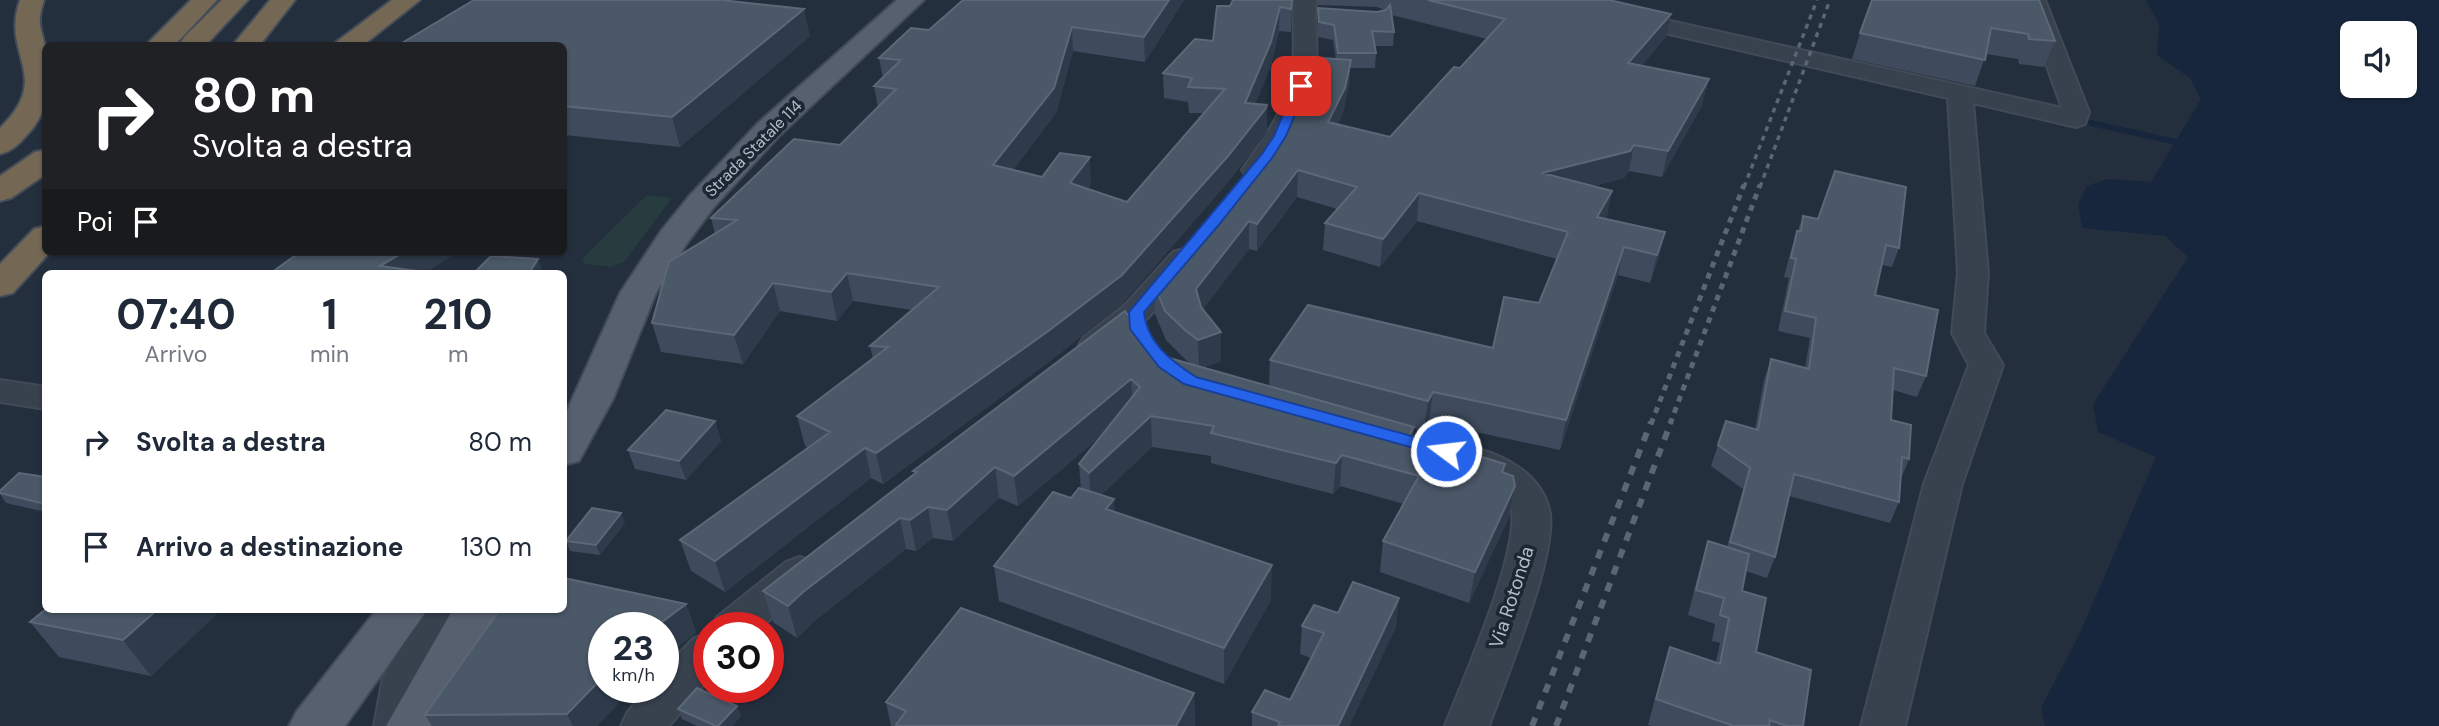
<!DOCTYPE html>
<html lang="it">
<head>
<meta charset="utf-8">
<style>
	:root { --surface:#fff; --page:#f6f6f7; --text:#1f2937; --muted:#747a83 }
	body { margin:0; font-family:"DM Sans",sans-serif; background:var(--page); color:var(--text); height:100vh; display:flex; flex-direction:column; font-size:26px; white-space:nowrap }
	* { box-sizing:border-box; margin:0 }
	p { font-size:23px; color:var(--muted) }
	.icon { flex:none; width:38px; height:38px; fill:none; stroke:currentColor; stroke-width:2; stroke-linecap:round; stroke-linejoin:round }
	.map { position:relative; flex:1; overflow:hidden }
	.panel { position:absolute; left:42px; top:270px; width:525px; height:343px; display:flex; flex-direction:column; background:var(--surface); border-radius:10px; box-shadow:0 2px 5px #0004 }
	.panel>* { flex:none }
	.guide { position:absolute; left:42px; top:42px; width:525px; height:214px; border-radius:10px; box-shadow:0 2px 5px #0004; background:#202124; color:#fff; overflow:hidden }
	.fabs { position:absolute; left:2340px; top:21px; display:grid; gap:14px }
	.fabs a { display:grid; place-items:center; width:77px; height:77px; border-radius:10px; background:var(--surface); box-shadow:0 2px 5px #0004; font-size:35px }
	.speed { position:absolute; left:588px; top:612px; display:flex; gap:14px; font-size:35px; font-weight:700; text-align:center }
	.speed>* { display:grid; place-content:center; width:91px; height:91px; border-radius:50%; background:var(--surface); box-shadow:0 2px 5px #0004; line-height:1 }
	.speed small { font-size:18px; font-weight:400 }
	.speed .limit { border:10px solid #d22; background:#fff; color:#111 }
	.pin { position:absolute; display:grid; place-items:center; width:60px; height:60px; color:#fff; margin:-30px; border-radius:14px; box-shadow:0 4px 10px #0006 }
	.me { position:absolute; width:77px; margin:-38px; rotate:285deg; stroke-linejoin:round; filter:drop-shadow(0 0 5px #0008) }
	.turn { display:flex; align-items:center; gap:24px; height:147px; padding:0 35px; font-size:32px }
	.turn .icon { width:91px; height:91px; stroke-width:2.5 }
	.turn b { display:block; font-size:49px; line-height:60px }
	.then { display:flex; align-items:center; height:66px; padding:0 35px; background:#0003; gap:14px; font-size:26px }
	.eta { display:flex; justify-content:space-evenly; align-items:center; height:119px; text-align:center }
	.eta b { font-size:42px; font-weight:700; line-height:49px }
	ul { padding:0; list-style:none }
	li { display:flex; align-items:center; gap:21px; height:105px; padding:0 35px }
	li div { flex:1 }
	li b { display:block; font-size:26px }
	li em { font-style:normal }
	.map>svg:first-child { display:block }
	.green { fill:#263c3f }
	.water { fill:#17263c; fill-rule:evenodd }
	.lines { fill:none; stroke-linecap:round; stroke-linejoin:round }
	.stream { stroke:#17263c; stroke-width:6 }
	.street-casing { stroke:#414a57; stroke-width:4 }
	.primary-casing { stroke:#414a57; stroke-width:4 }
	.highway-casing { stroke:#434c59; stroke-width:4 }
	.street { fill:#38414e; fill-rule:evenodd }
	.primary { fill:#56606e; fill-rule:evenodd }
	.highway { fill:#746855; fill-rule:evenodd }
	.rail-far2 { stroke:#5a6575; stroke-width:3.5; stroke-dasharray:5 5; stroke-linecap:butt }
	.rail-far1 { stroke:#5a6575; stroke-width:5; stroke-dasharray:6 6; stroke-linecap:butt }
	.rail { stroke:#5a6575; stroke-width:6; stroke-dasharray:9 9; stroke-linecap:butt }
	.wall { fill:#3f4b5c; fill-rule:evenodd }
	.shaded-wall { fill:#2f3b4b }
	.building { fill:#4b5868; stroke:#5c6777; stroke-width:2 }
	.route { fill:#2563eb; stroke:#184099; stroke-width:2 }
	.labels { text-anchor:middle; stroke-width:7; stroke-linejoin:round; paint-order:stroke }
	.far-street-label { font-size:16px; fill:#b4bcc9; stroke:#1d2633 }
	.street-label { font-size:19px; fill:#b4bcc9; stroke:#1d2633 }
</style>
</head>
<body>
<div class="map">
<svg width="2439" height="726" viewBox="0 0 2439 726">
	<rect width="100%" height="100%" fill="#242f3e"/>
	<path class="green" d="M647,195L672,198L624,262L611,267L585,264L582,259Z"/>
	<path class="water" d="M2146,0H2439V726H2045L2041,708L2079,635L2156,457L2098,432L2093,404L2188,257L2165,236L2082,228L2078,204L2087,186L2107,179L2151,182L2201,99L2190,78L2157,55L2159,24ZM2352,33H2404V86H2352Z"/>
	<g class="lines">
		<path class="stream" d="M2091,123L2176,142"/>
		<g class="street-casing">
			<path id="street" d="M1294,0H1316C1314,22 1318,44 1316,67C1314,108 1289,143 1266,176L1256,178L1246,176L1242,170C1264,139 1286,110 1292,72C1296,48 1292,24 1294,0Z
				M1536,0H1576L2062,108L2023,0H2045L2089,112L2085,124L2076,127L1973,103L1988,273L1984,333L2003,365L1962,484L1905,726H1861L1924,484L1969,365L1952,333L1958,273L1948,98L1547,6L1539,5Z
				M1184,249L1195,252L1199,258C1183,281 1130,342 1105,352C1097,356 1091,354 1083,352L1079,345L1083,338L1125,305L1173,252Z
				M0,380L46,387V409L0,402Z
				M1478,449C1508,457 1541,476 1549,509C1560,551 1505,680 1489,726H1445C1460,686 1528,536 1509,501C1498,481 1471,479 1460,461L1465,452Z
				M800,557L814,562L820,572L814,582L760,628H711L717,617L786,562Z
				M425,609H467L426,679L418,726H374L383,677Z
				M709,633V679L669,726H621L627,713L647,688H663V670L694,638Z"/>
		</g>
		<g class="primary-casing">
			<path id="primary" d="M897,0H924L779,136L714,207L687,243L656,293L613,399L579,461L564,465V417L620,293L661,231L691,194L758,123Z
				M377,609H428L345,726H289L297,711Z
				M453,609H501L439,726H386Z"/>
		</g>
		<g class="highway-casing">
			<path id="highway" d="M20,0H44C35,28 43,28 46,53C49,86 50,112 26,136C18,145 12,151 0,154V128C54,76 0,55 20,0Z
				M191,0H217L174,46H145Z
				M222,0H248L205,46H183L181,42L185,36Z
				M270,0H295L259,46H232Z
				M392,0H420L362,46H331Z
				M46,150V174L11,198L0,201V176L35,152Z
				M46,226V252H50L13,293L0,296V264L34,229Z"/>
		</g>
		<use href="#street" class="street"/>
		<use href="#primary" class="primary"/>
		<use href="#highway" class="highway"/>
		<path class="rail-far2" d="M1744,187L1817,0
			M1760,187L1830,0"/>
		<path class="rail-far1" d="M1651,424L1744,185
			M1670,424L1760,185"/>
		<path class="rail" d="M1532,726L1651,422
			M1556,726L1671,422"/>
	</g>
	<path class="wall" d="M963,0H1184L1145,62L1073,51L1056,113L1013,170L1042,177L1091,184L1088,189L1127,202L1204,113H1189L1188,102L1164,98L1163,73L1213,41L1230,6L1292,0L1291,32L1279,31L1271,66L1255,104L1267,131L1266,134L1228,182L1123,303L1050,361L883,484L871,478L725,592L691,571L680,540L808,448L805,446L797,416L873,359L870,346L912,310L853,301L837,321L780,311L743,364L661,352L652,323L715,234L711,218L840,145L878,107L874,86L883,78L879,58L929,30Z
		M1317,0H1609L1666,37L1642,65L1702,105L1662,177L1629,171L1624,178L1593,186L1606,219L1665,232L1658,260L1650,283L1618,275L1560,450L1429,422L1424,431L1414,428L1413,436L1505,464L1504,472L1515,486L1509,517L1469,603L1380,572L1383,541L1404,504L1340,486L1333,494L1211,463V456L1152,447L1101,495L1115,512L1271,600L1224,684L999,601L994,566L1081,489L1079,464L1101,436L1018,506L999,498L953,541L933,538L916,551L906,549L812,623L797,638L773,622L763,591L914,474L913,471L1147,340L1163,357L1193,365L1186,360L1166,340L1155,314L1154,285L1224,206L1275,142L1336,59L1333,40L1318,37V8L1377,12L1385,10L1377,7L1318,5ZM1392,15L1487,39L1460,68L1390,137L1338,124L1343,113L1349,85L1350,68H1375L1376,53L1375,46H1393L1394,32ZM1297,197L1337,209L1325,223L1323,250L1380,267L1417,221L1557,259L1539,303L1493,348L1270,360L1269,386L1202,368L1221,361L1203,309L1249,249L1257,251Z
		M2039,0L2055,41L2044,67L2019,64L2018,59L1986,54L1975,86L1852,59L1860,33Z
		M810,36L680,147L564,135V46Z
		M1803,216L1899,248L1892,267L1882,265L1875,295L1926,376L1917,397L1893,390L1891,420L1909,459L1901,479L1899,502L1890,523L1789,496L1775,557L1767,578L1746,571L1742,591L1756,652L1803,726H1652L1648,725L1662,673L1670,647L1716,662L1720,643L1712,641L1715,624L1688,615L1700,567L1708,541L1727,547L1743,489L1711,466L1726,421L1755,429L1764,380L1771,359L1805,368L1810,338L1778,331L1789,278L1784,277L1791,250Z
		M715,421L721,441L686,480L635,469L628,450Z
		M46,477V512L6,503L0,494V493Z
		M625,523L600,555L570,551L566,541Z
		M686,604L696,632L663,659V628L633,688L597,726H432L425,715Z
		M46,609H222L151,676L59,657L30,622Z
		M1338,613L1396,627L1349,726H1252V712L1290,700L1311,658L1300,654L1302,626Z
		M1194,693L1195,726H891L886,702Z
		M678,709L741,716L732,726H697L682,719Z"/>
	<path class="shaded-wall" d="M1169,0H1184L1145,62L1144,37Z
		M1280,7L1279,31L1271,66L1245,128V103Z
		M804,9L810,36L680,147L672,117Z
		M1671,14L1666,37L1623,87L1628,63Z
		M1072,27L1073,51L1056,113L996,192L993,165Z
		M1351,60L1349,85L1343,113L1327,148L1328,122Z
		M1709,79L1702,105L1662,177L1668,151Z
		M1267,105V131L1266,134L1228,182L1123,303L1050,361L883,484L876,453Z
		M1634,145L1629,171L1624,178L1537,200L1542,173Z
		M1090,157L1091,184L1072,210L1070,183Z
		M1298,170L1297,197L1257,251V224Z
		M1612,191L1607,218L1591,245L1597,217Z
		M1419,193L1417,221L1380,267L1383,239Z
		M1249,221V249L1197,317L1196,289Z
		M1665,232L1658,260L1650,283L1657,255Z
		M1624,247L1618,275L1560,450L1566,420Z
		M404,252H458L425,273H384L380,266Z
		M538,259L543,273H529Z
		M847,273L853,301L837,321L831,292Z
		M773,283L780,311L743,364L734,335Z
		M1221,332V361L1199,369L1198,340Z
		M1131,379L1133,409L1018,506L1014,476Z
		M1433,392L1429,422L1424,431L1428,401Z
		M1151,416L1152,447L1091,504L1089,473Z
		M715,421L721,441L686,480L679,461Z
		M865,448L871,478L725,592L715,561Z
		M1342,455L1340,486L1333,494L1336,463Z
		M995,467L999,498L953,541L947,510Z
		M1515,486L1509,517L1469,603L1475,572Z
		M1114,499L1116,535L1106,509Z
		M46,500V508L41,503Z
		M928,507L933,538L916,551L910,520Z
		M621,513L625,523L600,555L596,545Z
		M900,518L906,549L812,623L797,638L788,606L803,592Z
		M1272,565L1271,600L1224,684V648Z
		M1399,598L1396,627L1349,726H1338Z
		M686,604L696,632L663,659V628H654Z
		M158,609H222L151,676L123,640Z
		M604,676V688H633L597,726H573L567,714Z
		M1194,693L1195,726H1176Z
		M737,706L741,716L732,726H718Z"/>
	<path class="building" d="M474,0H721L804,9L672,117L564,106V46H397Z
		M963,0H1169L1144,37L1072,27L1054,88L993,165L1042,177L1060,153L1090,157L1070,183L1127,202L1225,89L1188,87L1192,78L1163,73L1195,39L1213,41L1217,6H1230L1233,0H1292L1291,9L1280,7L1271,42L1245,103L1267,105L1266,108L1228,156L1122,275L1047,332L876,453L865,448L715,561L680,540L830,432L797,416L888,347L870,346L939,287L847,273L831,292L773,283L734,335L652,323L669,262L737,220L711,218L794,139L840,145L896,89L874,86L901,60L879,58L911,28L929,30Z
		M1428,0H1609L1671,14L1628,63L1709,79L1668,151L1634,145L1630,151L1542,173L1612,191L1597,217L1665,232L1657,255L1624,247L1566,420L1433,392L1428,401L1270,360L1308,305L1493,348L1504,297L1539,303L1568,232L1419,193L1383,239L1325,223L1357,187L1298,170L1257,224L1249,221L1196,289L1201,307L1221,332L1198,340L1186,331L1165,311L1154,285L1224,206L1275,142L1309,90L1321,58L1351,60L1345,88L1328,122L1390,137L1454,67L1460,68L1505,19Z
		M1872,0H2039L2055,41L2029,39L2028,34L1991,28L1985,60L1860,33Z
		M1390,5L1394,32L1372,31L1376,53H1338L1334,25L1319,22L1318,8L1377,12L1386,10Z
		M1835,171L1906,187L1899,248L1886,245L1875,295L1938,310L1926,376L1894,368L1891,420L1911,425L1909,459L1902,457L1899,502L1794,474L1775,557L1730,542L1750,468L1718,445L1726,421L1758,430L1771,359L1809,369L1816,318L1785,311L1796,259L1791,258L1797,231H1801L1803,216L1818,219Z
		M300,252H404L380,266L424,272L423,273H271Z
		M491,256L538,259L529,273H474Z
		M1125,311L1147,340L1163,352L1155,354L1414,427L1409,435L1505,464L1502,472L1513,476L1515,486L1475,572L1383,541L1419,476L1342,455L1336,463L1211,433L1214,426L1151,416L1089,473L1079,464L1140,387L1131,379L1014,476L995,467L947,510L928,507L910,520L900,518L803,592L788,606L763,591L917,472L913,471Z
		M666,410L715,421L679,461L628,450Z
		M19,473L46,477V500L41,503L0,493V491Z
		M1079,488L1114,499L1106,509L1272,565L1224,648L994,566L1053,492L1071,498Z
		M592,508L621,513L596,545L566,541Z
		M1708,541L1749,554L1742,591L1766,598L1756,652L1811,670L1803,726H1787L1770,720L1769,726H1734L1656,699L1670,647L1720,664L1729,618L1720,615L1724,598L1696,590Z
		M564,578L686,604L654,628H604V676L567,714L425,715L500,609H564Z
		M1353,582L1399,598L1338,726H1278L1280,722L1252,712L1265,690L1290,700L1324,633L1302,626L1314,605L1338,613Z
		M961,608L1194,693L1176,726H898L896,725L906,711L886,702Z
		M46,609H158L123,640L30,622Z
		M697,688L737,706L718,726H716L678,709Z"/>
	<path class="route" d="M1301,83L1307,86L1286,136L1272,158L1217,227L1144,312C1147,343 1171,361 1196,377L1452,447L1454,451L1452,455L1446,457L1184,384L1159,367L1130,329L1129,312L1262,154L1274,136L1295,86Z"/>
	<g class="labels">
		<g class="far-street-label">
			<text transform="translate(753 148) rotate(-45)" y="6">Strada Statale 114</text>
		</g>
		<g class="street-label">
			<text transform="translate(1511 597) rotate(-72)" y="7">Via Rotonda</text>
		</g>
	</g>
</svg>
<div class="fabs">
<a><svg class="icon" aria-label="sound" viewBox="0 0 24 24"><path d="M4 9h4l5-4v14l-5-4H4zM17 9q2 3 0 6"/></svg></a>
</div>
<div class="speed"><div>23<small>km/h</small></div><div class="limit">30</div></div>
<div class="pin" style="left:1301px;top:86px;background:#d93025"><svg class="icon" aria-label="arrive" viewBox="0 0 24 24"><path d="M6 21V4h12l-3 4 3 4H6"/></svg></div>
<svg class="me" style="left:1446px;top:451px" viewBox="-20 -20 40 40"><circle r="17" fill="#2563eb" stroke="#fff" stroke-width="3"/><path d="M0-11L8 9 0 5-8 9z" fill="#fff"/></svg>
<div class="guide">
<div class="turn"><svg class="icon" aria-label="right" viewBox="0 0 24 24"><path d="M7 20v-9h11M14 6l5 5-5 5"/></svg><div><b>80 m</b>Svolta a destra</div></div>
<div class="then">Poi<svg class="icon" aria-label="arrive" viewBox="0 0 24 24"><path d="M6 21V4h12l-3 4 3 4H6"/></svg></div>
</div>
<section class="panel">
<div class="eta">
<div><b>07:40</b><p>Arrivo</p></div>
<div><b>1</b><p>min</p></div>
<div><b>210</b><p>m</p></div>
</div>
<ul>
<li><svg class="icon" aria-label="right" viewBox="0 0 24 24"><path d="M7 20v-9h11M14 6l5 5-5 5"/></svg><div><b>Svolta a destra</b></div><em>80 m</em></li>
<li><svg class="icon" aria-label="arrive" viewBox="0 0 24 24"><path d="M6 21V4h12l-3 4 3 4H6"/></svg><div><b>Arrivo a destinazione</b></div><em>130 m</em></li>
</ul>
</section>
</div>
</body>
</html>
